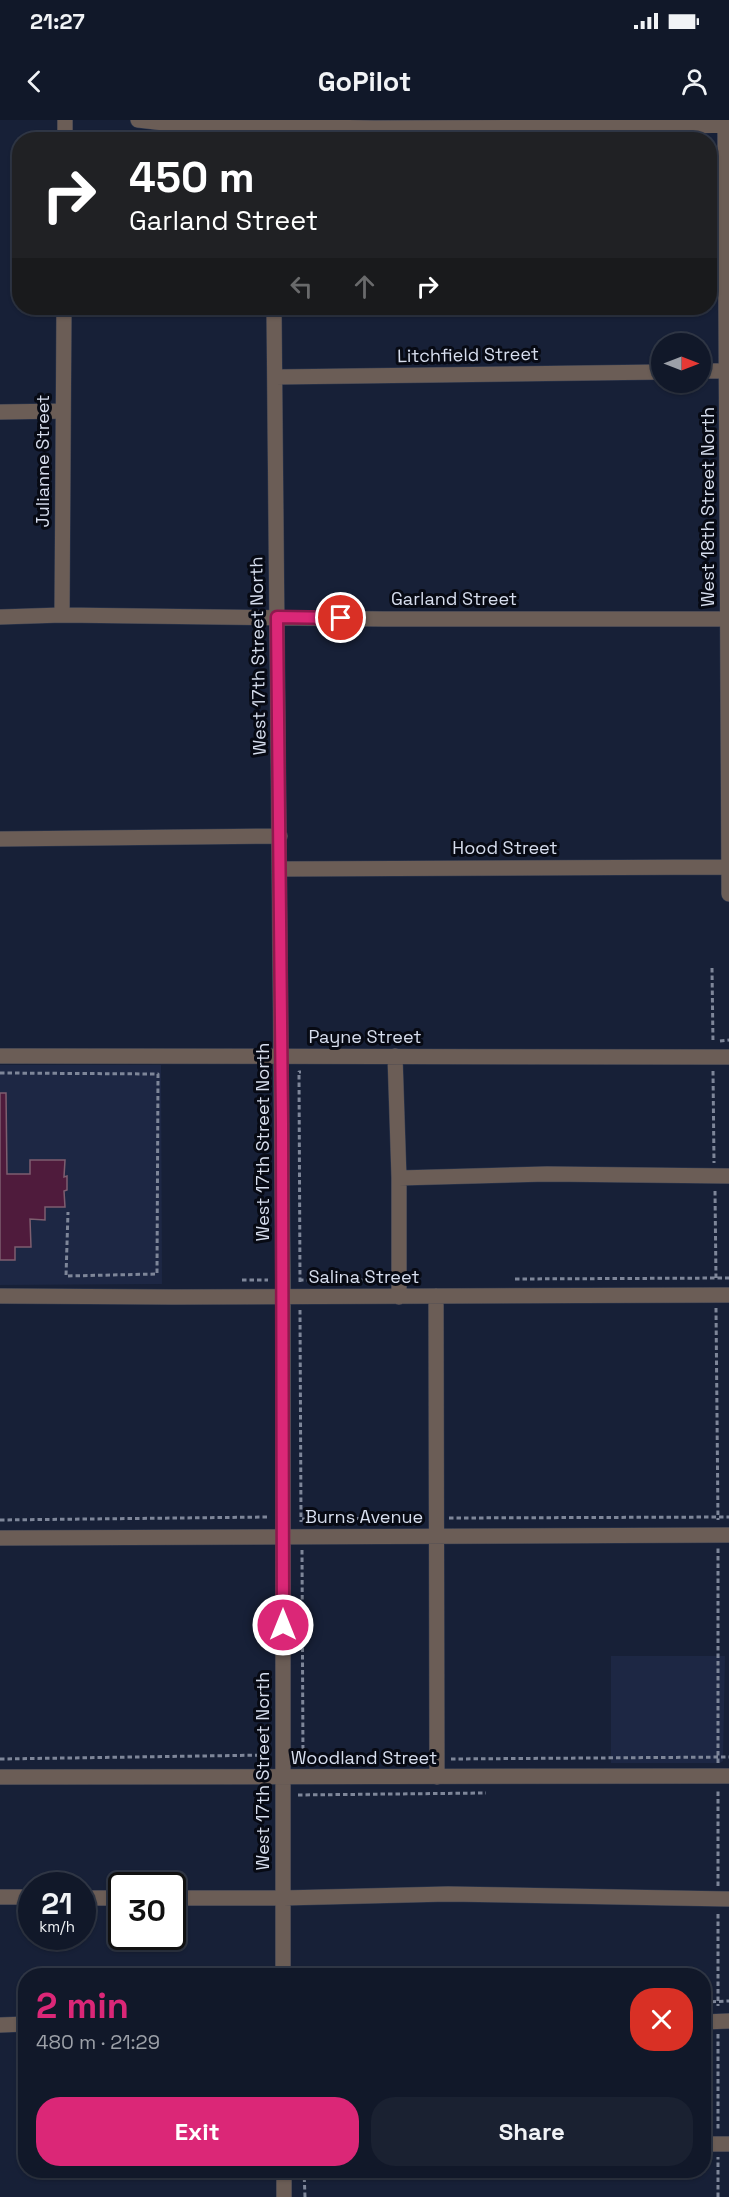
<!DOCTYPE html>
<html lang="en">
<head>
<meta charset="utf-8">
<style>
	:root { --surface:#111829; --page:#1a2131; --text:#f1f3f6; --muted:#9ca0a8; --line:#303746; --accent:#db2777 }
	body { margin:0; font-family:"Space Grotesk",sans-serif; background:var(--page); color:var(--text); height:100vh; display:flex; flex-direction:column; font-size:22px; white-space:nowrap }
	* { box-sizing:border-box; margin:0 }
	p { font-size:20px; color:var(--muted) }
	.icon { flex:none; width:33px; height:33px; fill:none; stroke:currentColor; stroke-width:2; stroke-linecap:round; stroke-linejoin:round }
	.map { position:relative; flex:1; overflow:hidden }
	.panel { position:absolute; left:18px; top:1848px; width:693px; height:210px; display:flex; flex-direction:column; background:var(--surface); border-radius:24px; box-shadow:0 2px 4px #0004,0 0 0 2px var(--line) }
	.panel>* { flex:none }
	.top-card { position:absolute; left:12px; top:12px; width:705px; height:183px; border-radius:24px; box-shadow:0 2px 4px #0004,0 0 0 2px var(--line); background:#202124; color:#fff; overflow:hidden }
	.needle { width:39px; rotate:90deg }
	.controls { position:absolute; left:651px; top:213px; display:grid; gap:12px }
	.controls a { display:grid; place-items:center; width:60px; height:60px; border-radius:50%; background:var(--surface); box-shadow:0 2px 4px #0004,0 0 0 2px var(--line); font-size:30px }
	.speed { position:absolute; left:18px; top:1752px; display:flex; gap:12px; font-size:30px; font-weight:700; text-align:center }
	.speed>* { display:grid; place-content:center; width:78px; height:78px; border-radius:50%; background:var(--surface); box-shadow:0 2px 4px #0004,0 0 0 2px var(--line); line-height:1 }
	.speed small { font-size:15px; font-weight:400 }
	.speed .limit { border:3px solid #111; border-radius:9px; background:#fff; color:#111 }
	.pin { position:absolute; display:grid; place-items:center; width:51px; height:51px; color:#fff; margin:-26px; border:3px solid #fff; border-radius:50%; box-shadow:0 2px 6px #0007 }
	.me { position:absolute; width:66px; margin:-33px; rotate:0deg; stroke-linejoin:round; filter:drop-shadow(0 0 4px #0008) }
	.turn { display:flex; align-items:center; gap:21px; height:126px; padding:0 18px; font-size:27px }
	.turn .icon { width:78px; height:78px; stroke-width:2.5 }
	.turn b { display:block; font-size:42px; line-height:51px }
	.lanes { display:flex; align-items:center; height:57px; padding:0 18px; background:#0003; justify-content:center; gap:30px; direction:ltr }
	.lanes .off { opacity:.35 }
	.round { display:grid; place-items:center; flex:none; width:63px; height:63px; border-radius:24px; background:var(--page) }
	.summary { display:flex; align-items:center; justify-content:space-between; height:102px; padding:0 18px }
	h1 { font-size:36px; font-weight:800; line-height:45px; color:var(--accent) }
	.action { display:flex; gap:12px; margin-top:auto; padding:12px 18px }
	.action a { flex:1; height:69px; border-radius:24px; background:var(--accent); color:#fff; font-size:24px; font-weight:800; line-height:69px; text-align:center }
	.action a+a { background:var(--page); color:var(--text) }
	.status { display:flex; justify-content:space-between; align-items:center; height:42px; padding:0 30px; background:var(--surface); direction:ltr }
	.status svg { height:16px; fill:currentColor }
	header { display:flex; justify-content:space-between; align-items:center; height:78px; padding:0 18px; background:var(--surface); font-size:27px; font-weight:800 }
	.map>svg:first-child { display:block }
	.built { fill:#1d2744 }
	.building { fill:#4f1b3c; stroke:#7d5e6f; stroke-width:1.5 }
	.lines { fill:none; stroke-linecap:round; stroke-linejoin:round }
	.minor-casing { stroke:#323b51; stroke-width:16 }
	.path { stroke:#7e8699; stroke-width:3; stroke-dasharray:4.5 3; stroke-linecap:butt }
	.minor { stroke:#6b5d56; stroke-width:15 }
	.route-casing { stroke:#8e194d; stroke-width:15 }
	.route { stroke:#db2777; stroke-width:10 }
	.labels { text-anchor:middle; stroke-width:6; stroke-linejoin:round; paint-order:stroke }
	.street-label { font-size:18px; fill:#d7deee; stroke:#070a14 }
</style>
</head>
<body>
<div class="status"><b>21:27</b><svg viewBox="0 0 49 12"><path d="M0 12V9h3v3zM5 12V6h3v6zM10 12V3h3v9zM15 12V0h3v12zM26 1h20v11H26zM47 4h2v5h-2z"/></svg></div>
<header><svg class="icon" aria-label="back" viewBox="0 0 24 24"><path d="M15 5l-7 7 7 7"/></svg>GoPilot<svg class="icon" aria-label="person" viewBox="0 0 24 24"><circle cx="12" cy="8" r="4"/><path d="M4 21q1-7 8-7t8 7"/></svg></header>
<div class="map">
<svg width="729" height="2077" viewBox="0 0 729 2077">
	<rect width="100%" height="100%" fill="#172037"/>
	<path class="built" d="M0,945H161L162,1164L0,1165Z
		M611,1536H725L723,1641L720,1643H611Z"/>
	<path class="building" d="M0,973H6L7,1054H30V1040H65L64,1057L67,1056V1070L64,1071L65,1087H45V1100L30,1099L31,1127H15V1140H0Z"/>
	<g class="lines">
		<g class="minor-casing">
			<path id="minor" d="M138,0L173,4L374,8L679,7L729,4
				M725,0L729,774
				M65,20V0
				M274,188L283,1160V1856
				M700,251H729
				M275,257L662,252
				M0,292L63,291
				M62,495L64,188
				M0,497L62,495L383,499H729
				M0,719L280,716
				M280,749L729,747
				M0,936L729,937
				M395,936L399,1058L547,1054L729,1056
				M399,1058V1177
				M0,1176L173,1177L729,1175
				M436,1176L437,1657
				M0,1418L729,1415
				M0,1657L729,1656
				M0,1777H32
				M82,1778H122
				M172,1778H283L448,1774L729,1779
				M704,1902L729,1901
				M0,1905L26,1904
				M704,2024H729
				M284,2050V2077"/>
		</g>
		<path class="path" d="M712,848L713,923
			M720,921L729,920
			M713,951L714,1043
			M0,953L158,954L157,1154L66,1156L68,1092
			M715,1071L716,1160
			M515,1159L729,1158
			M242,1160H268
			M299,1160H379
			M300,1162L299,952H301
			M716,1188L718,1400
			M300,1190L301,1402
			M449,1398L729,1397
			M302,1399L421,1398
			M0,1400L267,1397
			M302,1430L303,1641
			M0,1639L268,1635
			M451,1639L729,1637
			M409,1640H423
			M718,1643V1428
			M298,1675L486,1673
			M718,1766V1671
			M718,1794V1886
			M704,1882L729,1881
			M718,1914V2009
			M304,2050L305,2077
			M718,2077V2037"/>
		<use href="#minor" class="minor"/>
	</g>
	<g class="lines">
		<g class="route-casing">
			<path id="route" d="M283,1505L282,1003L277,497L341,498"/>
		</g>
		<use href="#route" class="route"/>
	</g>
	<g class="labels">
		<g class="street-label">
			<text transform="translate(468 235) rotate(-1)" y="6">Litchfield Street</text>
			<text transform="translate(43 341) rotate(-90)" y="6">Julianne Street</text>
			<text transform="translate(708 387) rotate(-90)" y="6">West 18th Street North</text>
			<text x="454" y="485">Garland Street</text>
			<text transform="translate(258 536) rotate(-91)" y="6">West 17th Street North</text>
			<text x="505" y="734">Hood Street</text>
			<text x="365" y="923">Payne Street</text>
			<text transform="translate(263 1022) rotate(-90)" y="6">West 17th Street North</text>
			<text x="364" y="1163">Salina Street</text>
			<text x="364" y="1403">Burns Avenue</text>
			<text x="364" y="1644">Woodland Street</text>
			<text transform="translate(263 1651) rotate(-90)" y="6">West 17th Street North</text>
		</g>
	</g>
</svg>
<div class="controls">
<a><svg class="needle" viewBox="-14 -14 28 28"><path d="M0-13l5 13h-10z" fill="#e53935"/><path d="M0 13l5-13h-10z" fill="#9ca0a8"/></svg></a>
</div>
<div class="speed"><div>21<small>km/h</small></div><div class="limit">30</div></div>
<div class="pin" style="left:341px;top:498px;background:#d93025"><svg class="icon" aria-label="arrive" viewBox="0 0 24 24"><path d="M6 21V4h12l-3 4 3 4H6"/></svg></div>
<svg class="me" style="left:283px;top:1505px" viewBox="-20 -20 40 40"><circle r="17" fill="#db2777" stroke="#fff" stroke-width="3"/><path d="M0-11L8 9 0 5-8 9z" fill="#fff"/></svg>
<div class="top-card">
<div class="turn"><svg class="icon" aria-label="right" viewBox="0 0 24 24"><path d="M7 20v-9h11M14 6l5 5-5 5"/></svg><div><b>450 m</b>Garland Street</div></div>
<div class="lanes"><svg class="icon off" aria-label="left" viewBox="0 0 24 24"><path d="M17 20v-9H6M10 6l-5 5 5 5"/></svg><svg class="icon off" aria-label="ahead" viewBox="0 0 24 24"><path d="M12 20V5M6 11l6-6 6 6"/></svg><svg class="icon" aria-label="right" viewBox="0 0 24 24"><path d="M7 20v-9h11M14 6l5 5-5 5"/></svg></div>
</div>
<section class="panel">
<div class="summary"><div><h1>2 min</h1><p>480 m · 21:29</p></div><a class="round" style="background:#d93025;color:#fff"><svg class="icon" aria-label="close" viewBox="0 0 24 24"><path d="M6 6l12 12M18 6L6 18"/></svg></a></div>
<div class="action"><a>Exit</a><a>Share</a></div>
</section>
</div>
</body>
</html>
